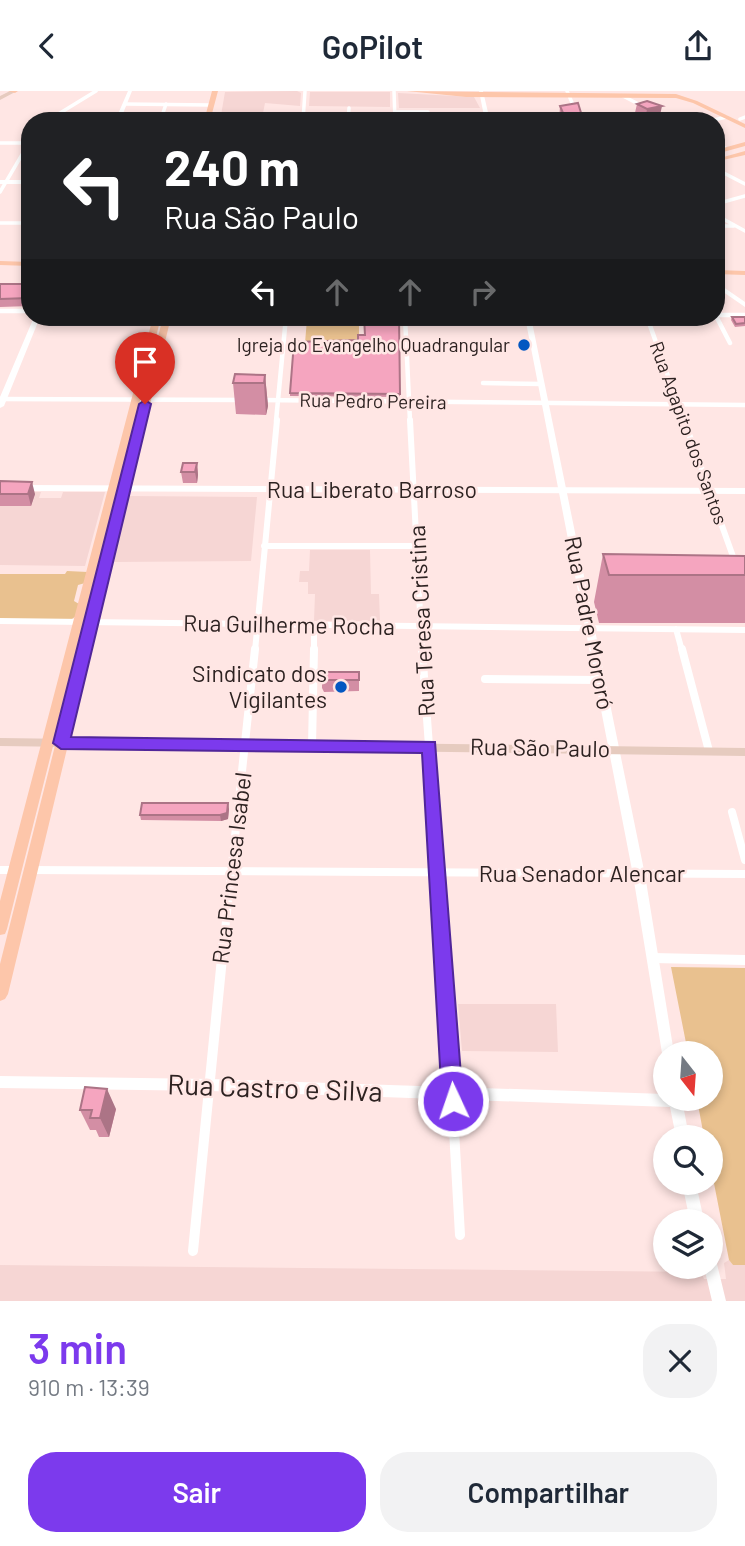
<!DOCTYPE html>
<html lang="pt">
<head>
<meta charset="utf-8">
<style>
	:root { --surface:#fff; --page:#f2f2f3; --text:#1f2937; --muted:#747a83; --accent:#7c3aed }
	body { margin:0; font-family:Barlow,sans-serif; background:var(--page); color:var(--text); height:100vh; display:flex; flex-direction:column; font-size:26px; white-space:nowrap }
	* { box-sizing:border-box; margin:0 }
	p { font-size:23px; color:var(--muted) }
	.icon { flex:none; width:38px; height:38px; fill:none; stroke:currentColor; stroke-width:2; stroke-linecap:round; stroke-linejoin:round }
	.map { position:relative; height:1210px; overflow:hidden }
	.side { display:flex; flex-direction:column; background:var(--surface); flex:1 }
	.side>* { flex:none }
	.banner { position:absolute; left:21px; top:21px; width:704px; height:214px; border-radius:28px; box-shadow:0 4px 10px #0003; background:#202124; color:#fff; overflow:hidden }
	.needle { width:46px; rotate:163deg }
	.buttons { position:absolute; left:653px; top:950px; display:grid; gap:14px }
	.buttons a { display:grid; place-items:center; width:70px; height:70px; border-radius:50%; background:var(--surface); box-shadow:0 4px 10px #0003; font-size:35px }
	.pin { position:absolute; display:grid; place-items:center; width:60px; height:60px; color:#fff; margin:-72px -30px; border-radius:50% 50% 50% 0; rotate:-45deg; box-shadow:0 0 7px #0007 }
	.pin .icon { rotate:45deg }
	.me { position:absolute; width:77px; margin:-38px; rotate:357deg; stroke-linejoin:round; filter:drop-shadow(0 0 5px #0008) }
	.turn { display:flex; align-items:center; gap:24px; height:147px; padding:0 28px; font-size:32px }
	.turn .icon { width:91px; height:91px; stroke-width:2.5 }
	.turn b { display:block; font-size:49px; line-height:60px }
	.lanes { display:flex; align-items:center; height:66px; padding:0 28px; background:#0003; justify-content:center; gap:35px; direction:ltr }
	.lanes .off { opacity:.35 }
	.round { display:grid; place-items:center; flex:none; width:74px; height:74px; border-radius:28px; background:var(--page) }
	.headline { display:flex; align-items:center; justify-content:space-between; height:119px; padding:0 28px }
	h1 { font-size:42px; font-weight:600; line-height:52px; color:var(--accent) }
	.action { display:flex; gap:14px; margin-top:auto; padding:14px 28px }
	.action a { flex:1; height:80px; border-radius:28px; background:var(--accent); color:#fff; font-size:28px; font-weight:600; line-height:80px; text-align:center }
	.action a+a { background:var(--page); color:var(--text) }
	header { display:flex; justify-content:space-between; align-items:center; height:91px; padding:0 28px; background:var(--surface); font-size:32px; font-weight:600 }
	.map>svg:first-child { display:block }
	.built { fill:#f6d6d4 }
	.green { fill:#e9c18f }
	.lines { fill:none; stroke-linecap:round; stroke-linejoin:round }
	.minor-far4 { stroke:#fff; stroke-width:3.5 }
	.minor-far3 { stroke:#fff; stroke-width:4.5 }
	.minor-far2 { stroke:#fff; stroke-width:6 }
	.minor-far1 { stroke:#fff; stroke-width:8 }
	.minor { stroke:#fff; stroke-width:10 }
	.tertiary { fill:#fff; fill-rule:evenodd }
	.secondary { fill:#e6cbbf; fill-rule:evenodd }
	.primary { fill:#fdc6aa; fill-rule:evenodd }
	.wall { fill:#d38ea4 }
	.shaded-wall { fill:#ac7486 }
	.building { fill:#f5a5bf; stroke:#ac7486; stroke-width:2 }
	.route { fill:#7c3aed; stroke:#51269a; stroke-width:2 }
	.poi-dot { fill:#0357c1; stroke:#ffe6e4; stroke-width:2.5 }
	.labels { text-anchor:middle; stroke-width:5; stroke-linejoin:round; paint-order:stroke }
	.far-poi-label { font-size:19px; fill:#2d2221; stroke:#ffe6e4; text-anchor:end }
	.far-street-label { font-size:19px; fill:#2d2221; stroke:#ffe6e4 }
	.street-label { font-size:23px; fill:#2d2221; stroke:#ffe6e4 }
	.poi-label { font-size:23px; fill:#2d2221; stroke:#ffe6e4; text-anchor:end }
	.near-street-label { font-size:28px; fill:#2d2221; stroke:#ffe6e4 }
</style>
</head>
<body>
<header><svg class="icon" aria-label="back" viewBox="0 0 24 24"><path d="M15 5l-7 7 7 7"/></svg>GoPilot<svg class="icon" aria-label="share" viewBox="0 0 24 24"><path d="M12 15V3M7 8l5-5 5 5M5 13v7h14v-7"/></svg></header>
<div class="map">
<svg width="745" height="1210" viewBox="0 0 745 1210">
	<rect width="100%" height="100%" fill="#ffe6e4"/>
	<path class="built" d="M297,0L301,2L300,15L265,12L263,22H251L250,26H296V30H220L225,1Z
		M310,1H390V16L309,15Z
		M398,2L474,6L480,17H399Z
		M0,401H41L39,407H61L63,401H105L85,475L0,474Z
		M128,405L257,406L251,470L114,471Z
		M310,459H370L371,503H379L380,530H314L315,503H308V491H299L300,480H309Z
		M458,913H556L558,961L462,960Z
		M729,1169L733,1174H745V1210H0V1174L701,1181L704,1188H726L724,1172Z"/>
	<path class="green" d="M307,228H359V252H305Z
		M67,480L88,481L85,492L78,494L74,510L79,513L76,525L72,528H0V483H65Z
		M671,876L745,877V1174H733L729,1169L711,1077L710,1046H704L697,1008H710V962H688Z"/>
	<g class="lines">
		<path class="minor-far4" d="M394,0L395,30
			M567,0L580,30
			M623,5L671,30
			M125,13L211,14
			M395,21H428
			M161,28L166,13
			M740,28L745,26
			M47,30L96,0
			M303,30L305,0
			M348,30L349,17
			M710,30L726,26
			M0,52H30
			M716,52L727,58
			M716,78L745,93
			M0,101L30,50
			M716,113L745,105
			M716,124L745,140
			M0,132H30
			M716,135H734"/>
		<path class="minor-far3" d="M0,220H30
			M716,224H745
			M716,225L730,252
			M405,226L410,330
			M647,226L684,330
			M483,292L542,293
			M0,308L244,309
			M260,309L745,314
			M276,330L286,226"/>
		<path class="minor-far2" d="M410,329L422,560
			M684,329L735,471
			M25,397L745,400
			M264,455H417
			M0,530L745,539
			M676,538L682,560
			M255,560L277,329
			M314,560V534"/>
		<path class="minor-far1" d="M422,558L443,849
			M682,558L709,660
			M485,588L600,589
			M312,655L314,558
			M732,721L745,769
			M0,779H17
			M29,779L745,783
			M224,849L255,558"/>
		<path class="minor" d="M443,847L460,1144
			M653,867L745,869
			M193,1160L224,847"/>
		<path class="tertiary" d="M128,0H132L120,30H115Z
			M479,0H483L490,30H485Z
			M0,89H30V93H0Z
			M716,191L745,211V216L716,196Z
			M34,226H40L4,315L0,317V306Z
			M525,226H531L645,784L674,962H665V967L662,962L633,784Z
			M0,985L211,988L665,1003V1008H682L689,1046H676L670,1016L211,1000L0,997Z
			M682,1092H696L704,1130H690Z
			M710,1166L715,1168L717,1173L726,1210H712L704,1176H710Z"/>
		<path class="secondary" d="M10,0H17L0,9V5Z
			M0,647L745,657V665L0,655Z"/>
		<path class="primary" d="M8,0H18L15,2Z
			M212,0H218L210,30H204Z
			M407,0L676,3L697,10L745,33V37L693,12L676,7L466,6Z
			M745,51V55L716,63V59Z
			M745,60V64L723,69L720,67Z
			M0,170L30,171V175L0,174Z
			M716,179L745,180V184L716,183Z
			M153,226H161L7,838L5,843L0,844V810Z
			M163,226H171L8,903L5,908L0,910V873Z"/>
	</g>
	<path class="wall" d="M647,10L659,29L641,30L634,26L637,13Z
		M560,15L582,25V30H559Z
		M0,193H30V215L0,216Z
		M399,226L400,306L290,305V302L365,244Z
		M732,226H745V235L735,236L731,229Z
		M265,284L268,315L266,324L236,323L233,292Z
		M197,372L198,384L197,392H183L181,381Z
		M0,390L35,403L31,415H0Z
		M603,463L745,465V532H599L594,511Z
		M359,581V600L324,601L322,597V585Z
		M229,718L228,728L221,730L141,729L140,724Z
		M116,1018L109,1046H99L96,1039H90L80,1019Z"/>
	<path class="shaded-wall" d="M662,15L659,29L645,30L647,18Z
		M265,284L268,315L266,324L264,292Z
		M197,372L198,384L197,392L195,381Z
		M32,391L35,403L31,415L28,403Z
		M228,712L229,718L228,728L221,730L220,724Z
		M107,998L116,1018L109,1046L100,1027Z"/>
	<path class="building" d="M647,10L662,15L647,18L637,13Z
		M578,12L582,25H568L563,22L560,15Z
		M0,193H30V205L29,207L0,208Z
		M364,226H399L400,303L290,302L294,251L358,249V244H365Z
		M732,226H745V232L736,233Z
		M235,283L265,284L264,292H233Z
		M183,372H197L195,381H181Z
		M0,390L32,391L28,403H0Z
		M603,463L745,465V484H609Z
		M325,581H359V589H324L322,585Z
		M142,712H228L227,722L220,724H140Z
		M85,996L107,998L100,1027H90L92,1019H80Z"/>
	<path class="route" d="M145,309L151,313L71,646L435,651L463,1010L460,1017L453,1020L445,1017L442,1010L422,662L61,658L53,652L139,313Z"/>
	<g class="poi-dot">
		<circle cx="524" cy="254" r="7"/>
		<circle cx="341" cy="596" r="7"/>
	</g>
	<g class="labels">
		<g class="far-poi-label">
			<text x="510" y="261">Igreja do Evangelho Quadrangular</text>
		</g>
		<g class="far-street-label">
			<text transform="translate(373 310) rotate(1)" y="7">Rua Pedro Pereira</text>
			<text transform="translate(689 342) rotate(70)" y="7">Rua Agapito dos Santos</text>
		</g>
		<g class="street-label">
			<text x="372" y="407">Rua Liberato Barroso</text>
			<text transform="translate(422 530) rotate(-93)" y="8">Rua Teresa Cristina</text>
			<text transform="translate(589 532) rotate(79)" y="8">Rua Padre Mororó</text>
			<text transform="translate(289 534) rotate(1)" y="8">Rua Guilherme Rocha</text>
			<text transform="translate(540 657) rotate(1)" y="8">Rua São Paulo</text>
			<text transform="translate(232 777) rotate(-83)" y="8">Rua Princesa Isabel</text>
			<text x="582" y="791">Rua Senador Alencar</text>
		</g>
		<g class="poi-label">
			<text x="327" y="591">Sindicato dos<tspan x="327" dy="26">Vigilantes</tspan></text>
		</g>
		<g class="near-street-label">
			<text transform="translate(275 997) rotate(2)" y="10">Rua Castro e Silva</text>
		</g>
	</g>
</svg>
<div class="buttons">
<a><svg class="needle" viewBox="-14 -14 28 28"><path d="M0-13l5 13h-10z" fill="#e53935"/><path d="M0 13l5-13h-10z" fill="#747a83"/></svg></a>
<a><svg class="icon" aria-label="search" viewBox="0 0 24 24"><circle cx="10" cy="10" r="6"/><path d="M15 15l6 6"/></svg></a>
<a><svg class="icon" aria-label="layers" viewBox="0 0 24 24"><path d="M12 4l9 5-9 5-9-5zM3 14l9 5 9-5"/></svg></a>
</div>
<div class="pin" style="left:145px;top:313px;background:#d93025"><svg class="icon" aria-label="arrive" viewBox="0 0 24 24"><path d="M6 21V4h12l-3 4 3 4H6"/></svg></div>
<svg class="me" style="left:453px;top:1010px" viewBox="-20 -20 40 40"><circle r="17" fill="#7c3aed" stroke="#fff" stroke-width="3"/><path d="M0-11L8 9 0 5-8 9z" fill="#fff"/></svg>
<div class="banner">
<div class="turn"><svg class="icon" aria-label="left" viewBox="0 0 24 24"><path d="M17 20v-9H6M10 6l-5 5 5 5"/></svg><div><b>240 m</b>Rua São Paulo</div></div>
<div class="lanes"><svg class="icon" aria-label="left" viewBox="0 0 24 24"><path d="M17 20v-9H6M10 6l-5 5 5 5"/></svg><svg class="icon off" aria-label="ahead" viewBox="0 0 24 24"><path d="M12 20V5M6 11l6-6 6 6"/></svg><svg class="icon off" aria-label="ahead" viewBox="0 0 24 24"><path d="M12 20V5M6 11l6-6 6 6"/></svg><svg class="icon off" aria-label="right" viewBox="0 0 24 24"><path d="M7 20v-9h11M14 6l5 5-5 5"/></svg></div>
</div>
</div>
<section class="side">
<div class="headline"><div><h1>3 min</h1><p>910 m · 13:39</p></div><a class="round"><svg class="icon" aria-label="close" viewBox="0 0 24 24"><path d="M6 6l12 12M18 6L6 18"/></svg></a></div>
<div class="action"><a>Sair</a><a>Compartilhar</a></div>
</section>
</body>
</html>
